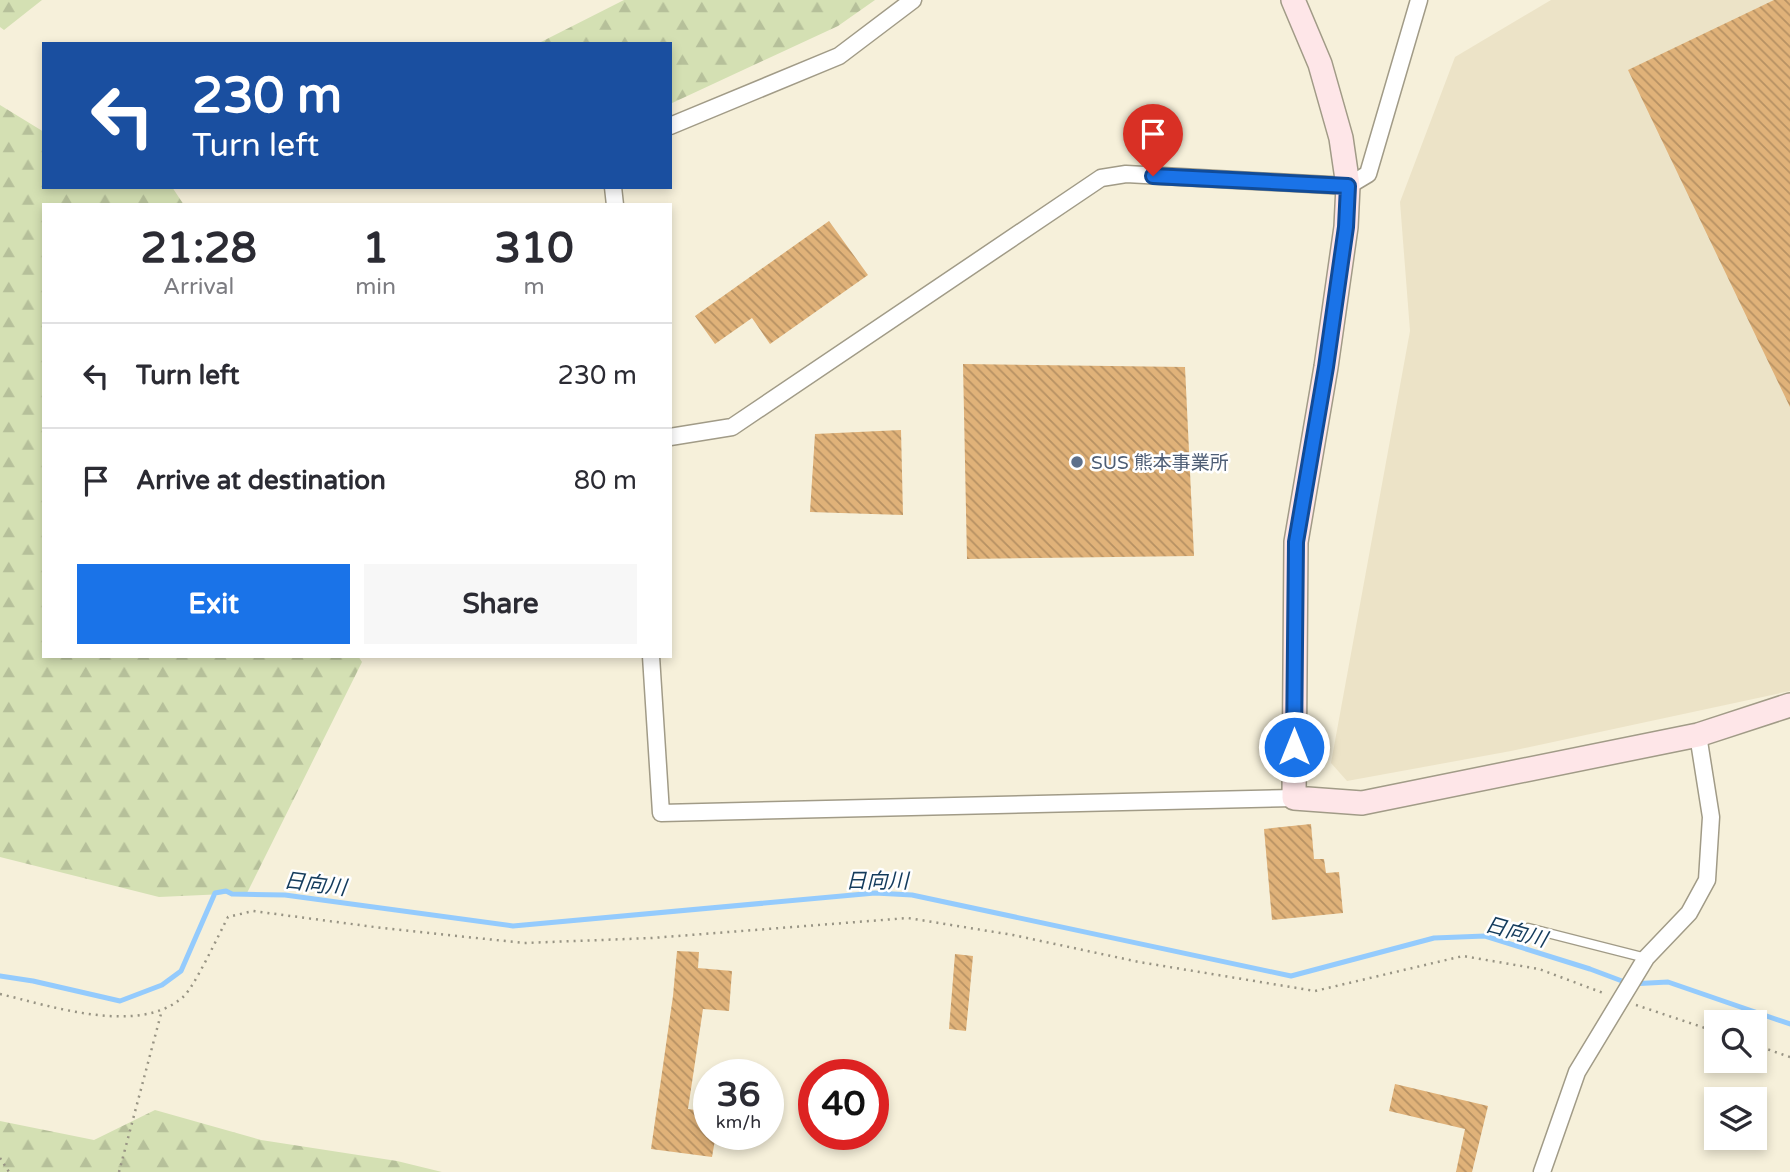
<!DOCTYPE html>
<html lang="en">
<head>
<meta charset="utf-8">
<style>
	:root { --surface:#fff; --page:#f7f7f7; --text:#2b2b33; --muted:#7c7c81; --line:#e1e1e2; --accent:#1a73e8 }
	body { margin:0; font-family:"Varela Round","Noto Sans JP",sans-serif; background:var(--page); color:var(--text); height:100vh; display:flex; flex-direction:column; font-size:26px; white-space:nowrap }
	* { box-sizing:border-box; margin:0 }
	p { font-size:23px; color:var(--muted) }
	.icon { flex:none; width:38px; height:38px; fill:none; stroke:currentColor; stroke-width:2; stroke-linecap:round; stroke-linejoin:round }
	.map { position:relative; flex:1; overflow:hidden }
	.sheet { position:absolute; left:42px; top:203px; width:630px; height:455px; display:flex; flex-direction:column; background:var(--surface); border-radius:0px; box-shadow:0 4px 10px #0003 }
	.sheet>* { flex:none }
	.hud { position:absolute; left:42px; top:42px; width:630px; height:147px; border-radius:0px; box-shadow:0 4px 10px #0003; background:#1a4fa0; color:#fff; overflow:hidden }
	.fabs { position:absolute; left:1704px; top:1010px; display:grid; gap:14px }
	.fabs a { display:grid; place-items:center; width:63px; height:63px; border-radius:0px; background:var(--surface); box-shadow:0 4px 10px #0003; font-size:35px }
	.speed { position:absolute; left:693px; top:1059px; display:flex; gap:14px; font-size:35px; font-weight:700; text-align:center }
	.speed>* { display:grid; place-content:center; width:91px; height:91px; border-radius:50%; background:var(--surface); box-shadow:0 4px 10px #0003; line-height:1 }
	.speed small { font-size:18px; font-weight:400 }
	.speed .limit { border:10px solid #d22; background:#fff; color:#111 }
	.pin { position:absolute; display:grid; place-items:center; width:60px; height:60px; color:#fff; margin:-72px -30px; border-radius:50% 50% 50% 0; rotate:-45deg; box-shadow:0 0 7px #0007 }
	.pin .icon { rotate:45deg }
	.me { position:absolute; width:77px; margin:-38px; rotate:0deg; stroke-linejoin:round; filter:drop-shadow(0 0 5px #0008) }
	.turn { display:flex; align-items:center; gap:24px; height:147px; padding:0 35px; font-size:32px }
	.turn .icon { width:91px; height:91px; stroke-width:2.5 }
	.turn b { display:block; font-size:49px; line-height:60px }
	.eta { display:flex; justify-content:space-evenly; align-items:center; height:119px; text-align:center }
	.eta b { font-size:42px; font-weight:800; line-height:49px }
	.action { display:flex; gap:14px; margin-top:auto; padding:14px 35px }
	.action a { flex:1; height:80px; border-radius:0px; background:var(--accent); color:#fff; font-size:28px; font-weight:800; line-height:80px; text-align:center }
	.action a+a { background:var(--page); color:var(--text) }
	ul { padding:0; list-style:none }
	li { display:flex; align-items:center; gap:21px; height:105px; padding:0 35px; border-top:2px solid var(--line) }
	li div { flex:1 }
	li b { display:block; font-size:26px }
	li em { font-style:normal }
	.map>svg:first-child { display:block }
	.built { fill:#ece3c7 }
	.forest { fill:url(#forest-firs) }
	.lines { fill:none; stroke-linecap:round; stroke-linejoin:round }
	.stream { stroke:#94cbfd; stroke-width:5 }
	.building { fill:url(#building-back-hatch) }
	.lane-casing { stroke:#a19b87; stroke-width:11 }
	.street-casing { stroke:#a19b87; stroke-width:19 }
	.secondary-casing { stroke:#a19b87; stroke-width:26 }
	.path { stroke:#989484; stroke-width:2.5; stroke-dasharray:2 5; stroke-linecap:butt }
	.lane { stroke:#fff; stroke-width:8 }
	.street { stroke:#fff; stroke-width:16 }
	.secondary { stroke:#fee6e8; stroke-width:23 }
	.route-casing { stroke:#114b97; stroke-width:18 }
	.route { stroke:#1a73e8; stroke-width:12 }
	.service-dot { fill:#5c6f8a; stroke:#fff; stroke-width:2.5 }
	.labels { text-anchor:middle; stroke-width:5; stroke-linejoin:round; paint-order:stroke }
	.service-label { font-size:19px; fill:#4e5e75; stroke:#fff; text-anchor:start }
	.water-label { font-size:21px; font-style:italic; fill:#133b5c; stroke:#fff }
</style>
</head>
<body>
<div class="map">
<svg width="1790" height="1172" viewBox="0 0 1790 1172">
	<defs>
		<pattern id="forest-firs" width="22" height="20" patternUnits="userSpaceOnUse" patternTransform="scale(1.75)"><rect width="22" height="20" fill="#d4e0b3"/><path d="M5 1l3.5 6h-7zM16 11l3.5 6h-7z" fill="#b6c09a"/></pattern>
		<pattern id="building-back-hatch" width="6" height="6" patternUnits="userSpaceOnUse" patternTransform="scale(1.75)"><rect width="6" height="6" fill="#e0b279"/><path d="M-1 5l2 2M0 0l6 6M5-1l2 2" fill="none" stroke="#b69163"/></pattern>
	</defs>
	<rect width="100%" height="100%" fill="#f6f0da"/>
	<path class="built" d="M1551,0H1790V691L1511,751L1347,781L1331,763L1410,331L1400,202L1455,57Z"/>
	<path class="forest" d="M0,0H42L4,30L0,27Z
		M624,0H875L838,26L670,104V44H537Z
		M0,105L44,132V187H172L184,205H44V656H358L362,662L247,893L159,897L0,857Z
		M155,1110L261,1140L397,1161L442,1172H0V1121L94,1140Z"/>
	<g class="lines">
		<path class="stream" d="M0,976L33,981L120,1001L162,985L181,971L215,893L226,891L232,894L285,895L513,926L875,893L912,895L1291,976L1434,938L1485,936L1590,969L1630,984L1668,982L1790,1024"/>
	</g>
	<path class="building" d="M1774,0H1790V407L1628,70Z
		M829,221L868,275L770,344L752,318L715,344L695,316Z
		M963,364L1185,367L1194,556L967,559Z
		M901,430L903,515L810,512L815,434Z
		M1311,824L1314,859H1324L1326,873L1339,872L1343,913L1272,920L1264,829Z
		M677,951L699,952L698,968L732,971L729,1011L703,1009L688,1109L709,1112V1134H716L712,1157L651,1149L673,996Z
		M955,954L973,956L966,1031L949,1029Z
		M1395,1084L1488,1106L1472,1172H1456L1465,1129L1389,1111Z"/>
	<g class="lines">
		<g class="lane-casing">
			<path id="lane" d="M1528,928L1646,958"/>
		</g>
		<g class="street-casing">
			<path id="street" d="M670,126L839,56L913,0
				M613,187L615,205
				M670,437L732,427L1101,178L1126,174L1348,186L1368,174L1419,0
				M651,656L661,813L1294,798
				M1542,1172L1577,1072L1646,958L1689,913L1707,880L1711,817L1698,735"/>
		</g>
		<g class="secondary-casing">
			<path id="secondary" d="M1293,0L1320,64L1341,138L1348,186L1346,227L1326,367L1296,542L1294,798L1362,803L1698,735L1790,705"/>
		</g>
		<path class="path" d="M0,994C51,1006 139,1036 183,997C194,988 220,932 228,917L253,911L382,928L524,943L652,938L908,918L1013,935L1139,962L1315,991L1463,956L1539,969L1606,994
			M1636,1005L1717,1032
			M1755,1045L1790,1057
			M0,1158L9,1172
			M119,1172L162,1010"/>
		<use href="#lane" class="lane"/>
		<use href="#street" class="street"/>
		<use href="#secondary" class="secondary"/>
	</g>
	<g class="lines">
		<g class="route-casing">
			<path id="route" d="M1153,176L1348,186L1346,227L1326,367L1296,542L1294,747"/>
		</g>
		<use href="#route" class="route"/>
	</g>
	<circle class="service-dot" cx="1077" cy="462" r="7"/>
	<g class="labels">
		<g class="service-label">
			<text x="1091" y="469">SUS 熊本事業所</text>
		</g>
		<g class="water-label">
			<text x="877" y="888">日向川</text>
			<text transform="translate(315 884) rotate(7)" y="7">日向川</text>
			<text transform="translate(1516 932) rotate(15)" y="7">日向川</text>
		</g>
	</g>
</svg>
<div class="fabs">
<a><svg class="icon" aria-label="search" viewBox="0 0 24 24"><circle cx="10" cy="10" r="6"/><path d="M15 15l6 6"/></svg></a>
<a><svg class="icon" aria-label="layers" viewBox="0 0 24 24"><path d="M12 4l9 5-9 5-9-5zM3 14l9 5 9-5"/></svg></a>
</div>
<div class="speed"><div>36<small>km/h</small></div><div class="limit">40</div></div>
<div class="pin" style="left:1153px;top:176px;background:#d93025"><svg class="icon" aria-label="arrive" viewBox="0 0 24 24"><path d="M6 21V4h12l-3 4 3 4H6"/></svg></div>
<svg class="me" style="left:1294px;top:747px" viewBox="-20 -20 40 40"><circle r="17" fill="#1a73e8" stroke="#fff" stroke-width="3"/><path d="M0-11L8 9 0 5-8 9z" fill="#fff"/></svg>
<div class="hud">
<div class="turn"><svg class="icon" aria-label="left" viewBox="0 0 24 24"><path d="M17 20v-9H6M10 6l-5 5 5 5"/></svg><div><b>230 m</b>Turn left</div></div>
</div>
<section class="sheet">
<div class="eta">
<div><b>21:28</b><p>Arrival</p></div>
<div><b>1</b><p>min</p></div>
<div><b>310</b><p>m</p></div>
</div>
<ul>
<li><svg class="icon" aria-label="left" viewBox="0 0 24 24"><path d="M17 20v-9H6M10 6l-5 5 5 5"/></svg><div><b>Turn left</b></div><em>230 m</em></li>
<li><svg class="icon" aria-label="arrive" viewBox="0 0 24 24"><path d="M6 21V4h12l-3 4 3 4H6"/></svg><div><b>Arrive at destination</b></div><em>80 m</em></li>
</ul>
<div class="action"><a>Exit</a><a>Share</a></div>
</section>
</div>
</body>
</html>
